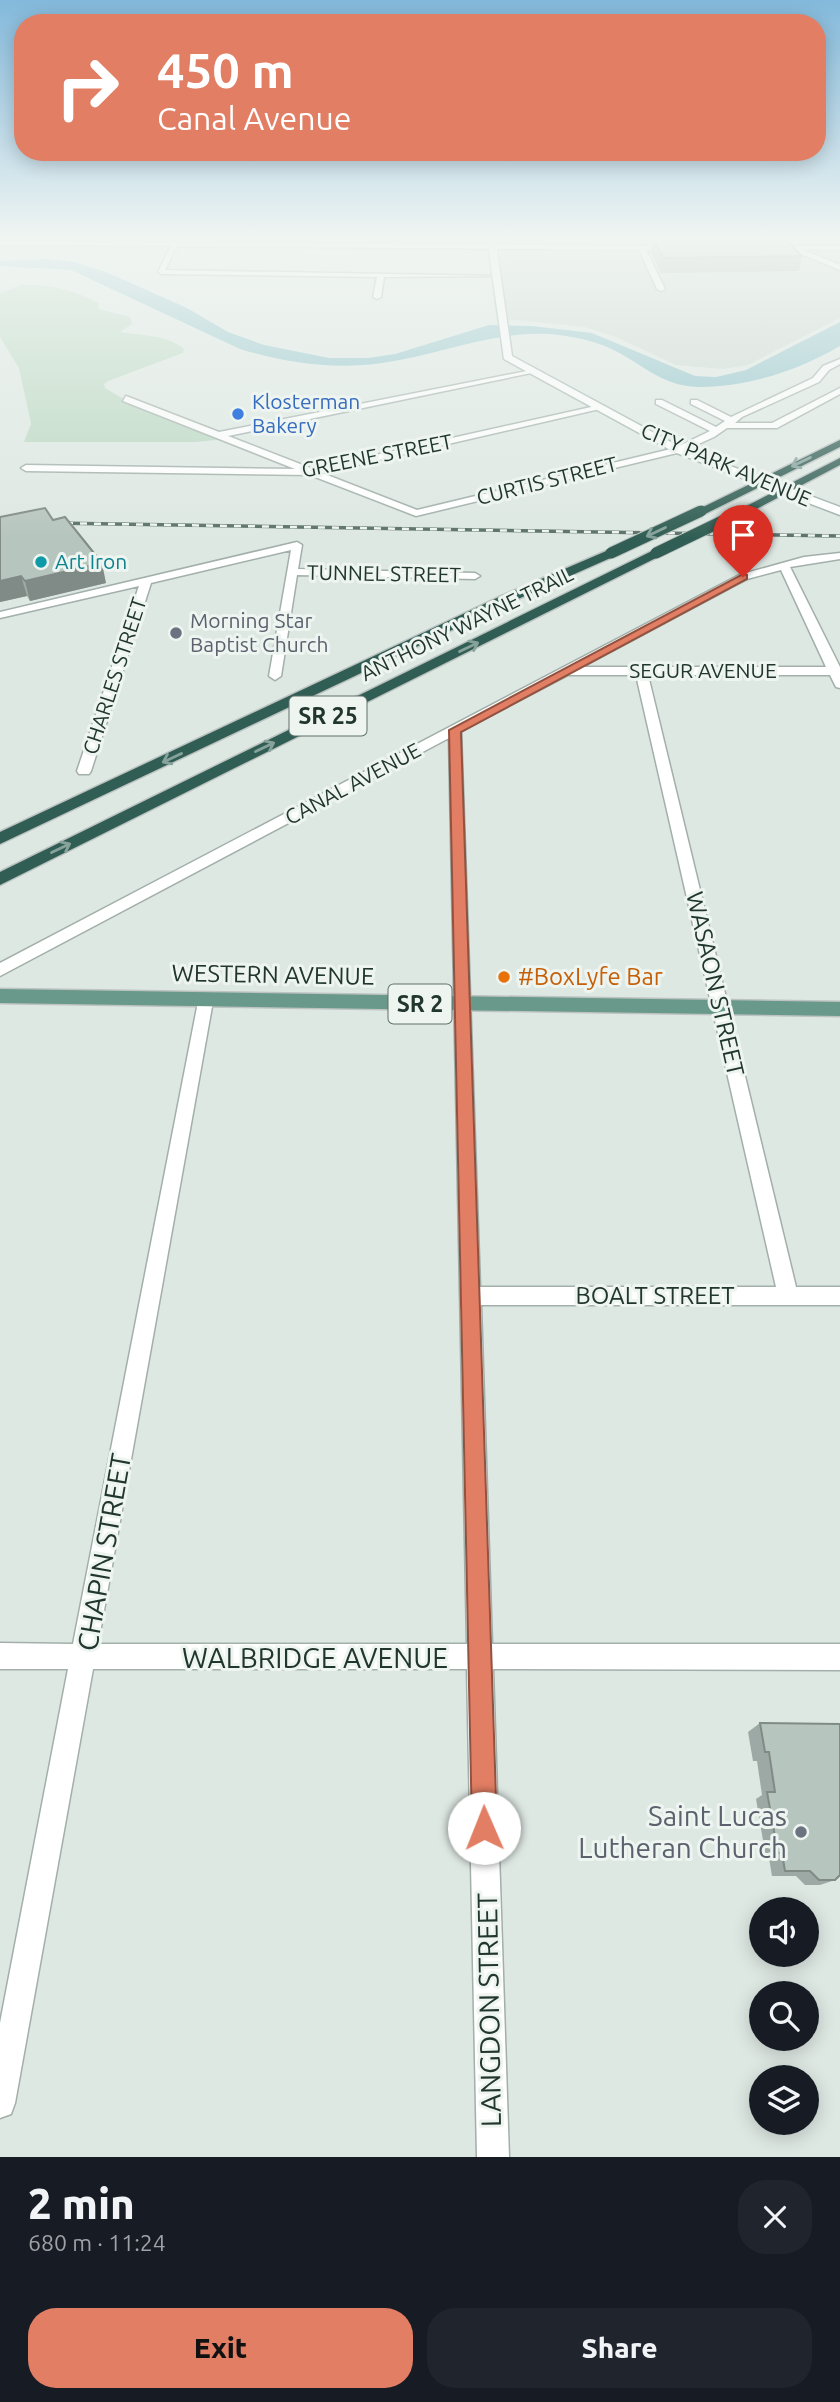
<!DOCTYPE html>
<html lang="en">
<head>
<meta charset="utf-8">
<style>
	:root { --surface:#171b24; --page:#20242c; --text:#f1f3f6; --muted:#9ea1a6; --accent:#e17e63 }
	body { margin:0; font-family:Ubuntu,sans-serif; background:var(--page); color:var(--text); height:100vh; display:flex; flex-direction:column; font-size:26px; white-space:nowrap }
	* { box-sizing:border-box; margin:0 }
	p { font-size:23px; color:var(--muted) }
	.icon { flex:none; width:38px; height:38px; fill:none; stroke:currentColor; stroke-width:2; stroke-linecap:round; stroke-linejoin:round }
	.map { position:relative; height:2157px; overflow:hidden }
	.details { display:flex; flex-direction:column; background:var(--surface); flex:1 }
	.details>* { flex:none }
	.banner { position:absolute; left:14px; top:14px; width:812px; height:147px; border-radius:28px; box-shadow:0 4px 18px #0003; background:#e17e63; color:#fff; overflow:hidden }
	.tools { position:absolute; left:749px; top:1897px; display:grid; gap:14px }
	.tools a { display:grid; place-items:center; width:70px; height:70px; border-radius:50%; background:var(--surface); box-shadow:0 4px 18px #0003; font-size:35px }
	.pin { position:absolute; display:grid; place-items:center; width:60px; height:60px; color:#fff; margin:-72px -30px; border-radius:50% 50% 50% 0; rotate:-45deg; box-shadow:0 0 7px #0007 }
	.pin .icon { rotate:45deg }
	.me { position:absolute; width:77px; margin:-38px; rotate:359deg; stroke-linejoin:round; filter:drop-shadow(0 0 5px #0008) }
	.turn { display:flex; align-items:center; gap:24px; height:147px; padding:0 28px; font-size:32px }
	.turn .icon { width:91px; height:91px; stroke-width:2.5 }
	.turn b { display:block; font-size:49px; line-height:60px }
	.round { display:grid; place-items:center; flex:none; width:74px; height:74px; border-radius:28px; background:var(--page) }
	.overview { display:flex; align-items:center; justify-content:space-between; height:119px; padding:0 28px }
	h1 { font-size:42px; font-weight:800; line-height:52px }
	.action { display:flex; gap:14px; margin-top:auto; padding:14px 28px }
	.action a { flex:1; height:80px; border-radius:28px; background:var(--accent); color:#111; font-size:28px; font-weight:800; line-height:80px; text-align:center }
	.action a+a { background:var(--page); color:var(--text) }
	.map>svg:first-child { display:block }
	.built { fill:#cdd8d2 }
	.green { fill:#b9d7c0 }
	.water { fill:#8cc0c8 }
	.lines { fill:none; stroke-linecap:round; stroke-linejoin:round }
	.street-casing { stroke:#a2afaa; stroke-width:3 }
	.secondary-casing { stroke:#9fb2ab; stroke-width:3 }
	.primary-casing { stroke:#bdc3c1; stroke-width:3 }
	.highway-casing { stroke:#bdc3c1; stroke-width:3 }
	.street { fill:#fff; fill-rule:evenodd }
	.secondary { fill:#fff; fill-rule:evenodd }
	.primary { fill:#68998a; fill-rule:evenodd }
	.highway { fill:#315e54; fill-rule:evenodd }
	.rail-casing { stroke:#5c726b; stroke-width:3.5 }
	.rail { stroke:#eef5f1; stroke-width:2.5; stroke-dasharray:7; stroke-linecap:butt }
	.highway-bridge-casing { stroke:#bdc3c1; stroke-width:13; stroke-linecap:butt }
	.highway-bridge { stroke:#315e54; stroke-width:11 }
	.wall { fill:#9da9a4 }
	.shaded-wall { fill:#808a86 }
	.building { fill:#b7c5bf; stroke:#808a86; stroke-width:2 }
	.oneway { stroke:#86a29b }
	.route { fill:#e17e63; stroke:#925240; stroke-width:2 }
	.shop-dot { fill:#3f7fe0; stroke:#eef5f1; stroke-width:2.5 }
	.culture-dot { fill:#0f9aa8; stroke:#eef5f1; stroke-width:2.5 }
	.worship-dot { fill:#6b7280; stroke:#eef5f1; stroke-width:2.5 }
	.food-dot { fill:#e8710a; stroke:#eef5f1; stroke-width:2.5 }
	.labels { text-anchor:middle; stroke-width:6; stroke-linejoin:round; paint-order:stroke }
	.far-shop-label { font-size:21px; fill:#366cbe; stroke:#eef5f1; text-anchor:start }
	.far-street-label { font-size:21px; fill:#223630; stroke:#eef5f1 }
	.far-culture-label { font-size:21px; fill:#0d838f; stroke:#eef5f1; text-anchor:start }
	.far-worship-label { font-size:21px; fill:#5b616d; stroke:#eef5f1; text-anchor:start }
	.shield { fill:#eef5f1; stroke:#5f6f6a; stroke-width:2 }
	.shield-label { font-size:23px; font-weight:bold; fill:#223630 }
	.street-label { font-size:24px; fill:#223630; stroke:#eef5f1 }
	.food-label { font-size:24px; fill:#c56008; stroke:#eef5f1; text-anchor:start }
	.near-street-label { font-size:28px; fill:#223630; stroke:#eef5f1 }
	.near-worship-label { font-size:28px; fill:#5b616d; stroke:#eef5f1; text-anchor:end }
</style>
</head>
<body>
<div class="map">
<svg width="840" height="2157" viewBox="0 0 840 2157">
	<rect width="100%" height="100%" fill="#dee8e3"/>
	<path class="built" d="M496,249H840V318L748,365L723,369L676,365L616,337L585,327L506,319Z"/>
	<path class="green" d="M21,285C50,284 73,290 99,303L98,309L130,317L132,324L120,332C142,336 166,334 184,349L183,353L108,381L104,384L105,388L127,401L226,439L196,442H24L31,424L29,414L19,368L0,337V293Z"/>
	<path class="water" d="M48,259L74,262L106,272L187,308L228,332L264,345L329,358H368L395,354L489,325L532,326L592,333L695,376L716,377L746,370L840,322V346C799,370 746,388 698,387C659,386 640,361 607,347C589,339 569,336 550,334C491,331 439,355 382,363C335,370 285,363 240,349L71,270L0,266V261Z"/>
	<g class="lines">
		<g class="street-casing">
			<path id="street" d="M0,241L676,246L679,248L646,250L665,289L661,291L657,289L639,250L177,246L165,270L498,276L384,277L381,297L377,299L373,297L377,277L161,274L158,272L171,246L0,245Z
				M774,246H840V250L772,249Z
				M840,359V364L829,370L819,382L742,417L735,423H772L840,388V394L777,428H727L714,437L681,452L416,516L310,475L26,471L21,468L26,465L295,469L123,401L126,396L219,432L532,370L536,372L228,436L313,469L600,405L604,408L322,473L417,510L675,448L710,431L656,404V400H662L716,427L725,421L691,404V400H697L731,417L813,378L823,366Z
				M297,542L302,545L298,569L475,573L480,576L475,579L297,575L281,676L275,680L269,676L291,550L151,583L91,771L89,774H79L77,771L139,586L0,618V612Z
				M840,553V559L790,567L840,667V688L836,687L830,675H648L796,1287H840V1305H481L492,1644H840V1670L493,1669L509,2157H477L467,1669H93L15,2103L11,2114L0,2118V2023L68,1669H0V1643L73,1644L199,997L205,995L213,1001L98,1644H467L449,738L0,976V963L739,575L804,557ZM781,570L826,667H582L747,579ZM568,675H636L776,1287H480L461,731Z"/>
		</g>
		<g class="secondary-casing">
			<path id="secondary" d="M487,237H495L512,356L682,448L840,507V515L674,452L504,359Z
				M760,237H771L840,265V270Z"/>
		</g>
		<g class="primary-casing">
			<path id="primary" d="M0,989L840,1002V1016L0,1003Z"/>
		</g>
		<g class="highway-casing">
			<path id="highway" d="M840,440V447L705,514L695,511Z
				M840,458V465L743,516L733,513Z
				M611,549L617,553L615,556L509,603L0,844V832L499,597Z
				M656,549L662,553L660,556L0,885V872Z"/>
		</g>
		<use href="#street" class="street"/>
		<use href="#secondary" class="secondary"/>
		<use href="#primary" class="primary"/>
		<use href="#highway" class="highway"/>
		<g class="rail-casing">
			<path id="rail" d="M52,523L840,536"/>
		</g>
		<use href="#rail" class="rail"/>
		<g class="highway-bridge-casing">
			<path id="highway-bridge" d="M611,553L701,511
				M656,553L739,513"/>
		</g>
		<use href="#highway-bridge" class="highway-bridge"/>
	</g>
	<path class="wall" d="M653,237L802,256L799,271L661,273L651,252Z
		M53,520L106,583L30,601L27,596L0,602Z
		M760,1723L840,1724V1877H838L835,1880L820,1885H805L796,1876H772L769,1858H766L756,1799L762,1795L757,1761H753L748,1732Z"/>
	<path class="shaded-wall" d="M102,563L106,583L30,601L25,581Z
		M21,576L27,596L0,602V581Z"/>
	<path class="building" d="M653,237L784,238L802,256L663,258Z
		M45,508L53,520L65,517L102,563L25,581L21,576L0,581V517Z
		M760,1723L840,1724V1875L835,1880H819L810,1871H785L782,1853H778L767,1792H775L769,1752H765Z"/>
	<defs><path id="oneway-shaft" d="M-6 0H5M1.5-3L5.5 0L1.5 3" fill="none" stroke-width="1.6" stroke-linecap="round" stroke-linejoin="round" transform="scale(1.75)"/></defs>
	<g class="oneway">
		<use href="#oneway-shaft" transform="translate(801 462) rotate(154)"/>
		<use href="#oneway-shaft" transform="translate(656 532) rotate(155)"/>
		<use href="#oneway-shaft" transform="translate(469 647) rotate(-26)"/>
		<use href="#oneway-shaft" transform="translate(265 747) rotate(-26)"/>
		<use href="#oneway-shaft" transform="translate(172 758) rotate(155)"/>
		<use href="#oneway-shaft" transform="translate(61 848) rotate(-26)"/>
	</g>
	<linearGradient id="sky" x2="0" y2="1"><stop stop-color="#83b9db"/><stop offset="0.44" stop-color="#f0f5f2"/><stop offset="1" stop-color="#f0f5f2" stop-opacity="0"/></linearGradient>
	<rect width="840" height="539" fill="url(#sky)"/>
	<path class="route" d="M743,574L747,575V579L461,732L497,1828L493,1837L484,1840L475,1837L472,1828L449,730Z"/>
	<circle class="shop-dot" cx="238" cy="414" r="7"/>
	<circle class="culture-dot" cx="41" cy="562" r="7"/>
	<g class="worship-dot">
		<circle cx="176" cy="633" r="7"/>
		<circle cx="801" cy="1832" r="7"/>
	</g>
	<circle class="food-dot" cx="504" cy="977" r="7"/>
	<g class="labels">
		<g class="far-shop-label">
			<text x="252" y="409">Klosterman<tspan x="252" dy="24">Bakery</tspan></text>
		</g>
		<g class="far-street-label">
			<text transform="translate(377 456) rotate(-11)" y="7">GREENE STREET</text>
			<text transform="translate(726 465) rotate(23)" y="7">CITY PARK AVENUE</text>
			<text transform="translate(547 481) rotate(-14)" y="7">CURTIS STREET</text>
			<text transform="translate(384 574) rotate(1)" y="7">TUNNEL STREET</text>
			<text transform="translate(467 624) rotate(-26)" y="7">ANTHONY WAYNE TRAIL</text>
			<text x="703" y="678">SEGUR AVENUE</text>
			<text transform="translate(115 676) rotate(-72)" y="7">CHARLES STREET</text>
			<text transform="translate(353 784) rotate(-28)" y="7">CANAL AVENUE</text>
		</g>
		<g class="far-culture-label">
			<text x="55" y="569">Art Iron</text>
		</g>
		<g class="far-worship-label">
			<text x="190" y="628">Morning Star<tspan x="190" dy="24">Baptist Church</tspan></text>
		</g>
		<g class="shield">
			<rect x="289.5" y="696.5" width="77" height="39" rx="5"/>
			<rect x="388.5" y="984.5" width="63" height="39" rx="5"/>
		</g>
		<g class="shield-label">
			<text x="328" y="724">SR 25</text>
			<text x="420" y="1012">SR 2</text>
		</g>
		<g class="street-label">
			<text transform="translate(273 975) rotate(1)" y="8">WESTERN AVENUE</text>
			<text transform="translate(715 984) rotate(77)" y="8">WASAON STREET</text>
			<text x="655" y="1304">BOALT STREET</text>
		</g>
		<g class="food-label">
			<text x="518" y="985">#BoxLyfe Bar</text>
		</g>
		<g class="near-street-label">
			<text transform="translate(104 1552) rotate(-80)" y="10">CHAPIN STREET</text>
			<text x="315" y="1668">WALBRIDGE AVENUE</text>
			<text transform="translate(489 2010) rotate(-91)" y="10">LANGDON STREET</text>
		</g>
		<g class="near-worship-label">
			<text x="787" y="1826">Saint Lucas<tspan x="787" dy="32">Lutheran Church</tspan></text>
		</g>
	</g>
</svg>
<div class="tools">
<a><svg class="icon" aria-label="sound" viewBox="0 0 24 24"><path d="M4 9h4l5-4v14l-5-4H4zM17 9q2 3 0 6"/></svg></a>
<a><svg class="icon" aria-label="search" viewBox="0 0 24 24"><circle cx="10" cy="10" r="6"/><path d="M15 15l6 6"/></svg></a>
<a><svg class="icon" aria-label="layers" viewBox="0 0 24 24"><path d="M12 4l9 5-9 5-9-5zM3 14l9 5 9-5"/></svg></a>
</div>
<div class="pin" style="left:743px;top:577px;background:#d93025"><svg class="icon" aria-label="arrive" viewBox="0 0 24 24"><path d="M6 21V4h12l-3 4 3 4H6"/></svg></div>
<svg class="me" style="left:484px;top:1828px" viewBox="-20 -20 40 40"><circle r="19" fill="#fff"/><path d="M0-13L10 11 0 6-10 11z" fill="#e17e63"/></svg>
<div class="banner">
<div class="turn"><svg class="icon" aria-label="right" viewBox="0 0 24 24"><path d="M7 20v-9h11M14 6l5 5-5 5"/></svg><div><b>450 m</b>Canal Avenue</div></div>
</div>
</div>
<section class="details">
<div class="overview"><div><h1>2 min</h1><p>680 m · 11:24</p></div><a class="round"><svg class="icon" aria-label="close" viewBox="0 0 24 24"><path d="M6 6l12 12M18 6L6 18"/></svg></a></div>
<div class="action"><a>Exit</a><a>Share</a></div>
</section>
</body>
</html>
